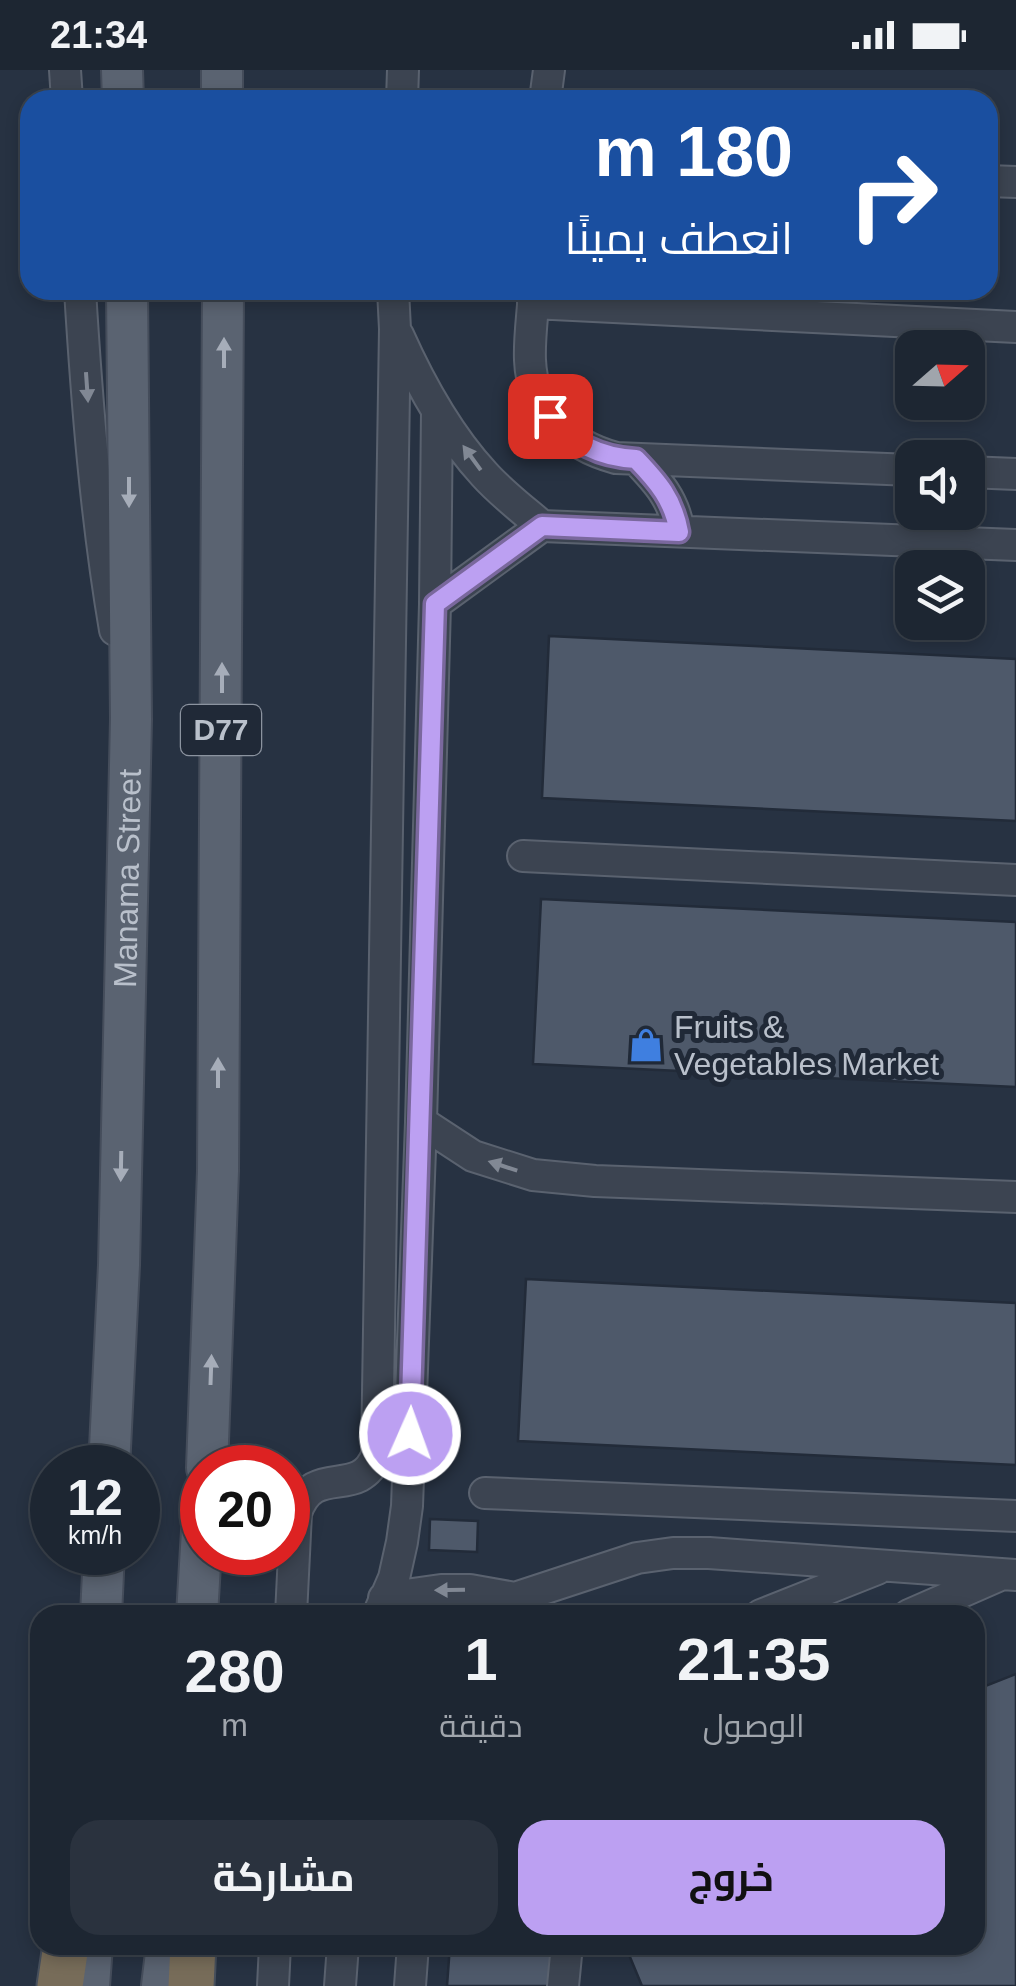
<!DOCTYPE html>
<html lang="ar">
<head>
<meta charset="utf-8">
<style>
	:root { --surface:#1d2632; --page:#2a323e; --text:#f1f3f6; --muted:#a0a5ac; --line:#3b434d; --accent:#bca0f2 }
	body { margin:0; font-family:Arial,Cairo,sans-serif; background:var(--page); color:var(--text); direction:rtl; height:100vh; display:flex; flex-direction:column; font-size:38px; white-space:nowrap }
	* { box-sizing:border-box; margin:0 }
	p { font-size:32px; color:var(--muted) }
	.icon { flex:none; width:55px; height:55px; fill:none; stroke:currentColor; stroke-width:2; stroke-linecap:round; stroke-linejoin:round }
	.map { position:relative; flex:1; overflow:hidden; direction:ltr }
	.panel { position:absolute; left:30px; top:1535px; width:955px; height:350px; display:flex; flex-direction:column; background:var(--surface); border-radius:30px; box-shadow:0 5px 15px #0003,0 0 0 2px var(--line); direction:rtl }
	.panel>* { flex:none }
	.hud { position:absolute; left:20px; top:20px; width:978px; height:210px; border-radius:30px; box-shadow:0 5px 15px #0003,0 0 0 2px var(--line); direction:rtl; background:#1a4fa0; color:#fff; overflow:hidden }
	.needle { width:65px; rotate:70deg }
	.buttons { position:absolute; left:895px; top:260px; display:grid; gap:20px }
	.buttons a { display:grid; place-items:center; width:90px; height:90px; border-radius:20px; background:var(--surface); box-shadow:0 5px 15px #0003,0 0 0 2px var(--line); font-size:50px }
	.speed { position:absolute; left:30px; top:1375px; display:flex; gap:20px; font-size:50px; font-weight:700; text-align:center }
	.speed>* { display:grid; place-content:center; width:130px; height:130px; border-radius:50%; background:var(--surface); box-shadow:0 5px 15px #0003,0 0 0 2px var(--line); line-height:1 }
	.speed small { font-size:25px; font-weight:400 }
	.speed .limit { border:15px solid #d22; background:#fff; color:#111 }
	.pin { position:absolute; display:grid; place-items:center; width:85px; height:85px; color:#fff; margin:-42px; border-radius:20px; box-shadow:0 5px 15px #0006 }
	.me { position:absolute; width:110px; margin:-55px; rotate:2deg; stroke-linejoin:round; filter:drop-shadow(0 0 8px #0008) }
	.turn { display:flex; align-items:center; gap:35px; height:210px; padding:0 40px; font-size:45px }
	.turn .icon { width:130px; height:130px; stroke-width:2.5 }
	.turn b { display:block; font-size:70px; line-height:85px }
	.eta { display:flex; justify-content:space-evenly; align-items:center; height:170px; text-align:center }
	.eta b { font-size:60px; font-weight:700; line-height:70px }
	.cta { display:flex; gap:20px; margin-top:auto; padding:20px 40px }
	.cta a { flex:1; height:115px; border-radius:30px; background:var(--accent); color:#111; font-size:40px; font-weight:700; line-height:115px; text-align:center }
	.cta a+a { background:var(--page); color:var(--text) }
	.status { display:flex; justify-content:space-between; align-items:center; height:70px; padding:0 50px; background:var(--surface); direction:ltr }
	.status svg { height:28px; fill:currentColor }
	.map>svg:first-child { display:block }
	.building { fill:#4e596a; stroke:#222b39; stroke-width:2.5 }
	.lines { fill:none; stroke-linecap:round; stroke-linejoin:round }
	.minor-casing { stroke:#5a626f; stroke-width:34 }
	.major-casing { stroke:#454d5b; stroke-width:44 }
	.highway-casing { stroke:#464f5c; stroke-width:49 }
	.minor { stroke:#3c4451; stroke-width:30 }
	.major { stroke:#5a6371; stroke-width:40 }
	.highway { stroke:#776c59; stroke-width:45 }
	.oneway { fill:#a6adb9 }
	.oneway2 { fill:#818894 }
	.route-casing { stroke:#7a689d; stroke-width:25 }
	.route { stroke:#bca0f2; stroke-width:18 }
	.labels { text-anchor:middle; stroke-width:10; stroke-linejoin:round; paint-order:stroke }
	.shield { fill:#202937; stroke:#8b939f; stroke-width:2.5 }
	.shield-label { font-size:30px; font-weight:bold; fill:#b9c0cb }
	.street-label { font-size:32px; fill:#b9c0cb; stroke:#202937 }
	.poi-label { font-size:32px; fill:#b9c0cb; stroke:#202937; text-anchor:start }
</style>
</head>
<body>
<div class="status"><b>21:34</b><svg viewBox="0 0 49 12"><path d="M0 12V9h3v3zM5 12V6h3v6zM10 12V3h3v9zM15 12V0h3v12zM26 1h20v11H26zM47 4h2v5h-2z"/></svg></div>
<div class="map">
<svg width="1016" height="1916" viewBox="0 0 1016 1916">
	<rect width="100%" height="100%" fill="#273242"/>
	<path class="building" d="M549,566L1016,589V751L542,728Z
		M541,829L1016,852V1017L533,994Z
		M526,1209L1016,1233V1395L518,1371Z
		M430,1449L478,1451L477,1482L429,1480Z
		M1016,1604V1916H642L625,1875H975V1620Z
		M450,1875H554L552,1916H447Z"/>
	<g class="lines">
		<g class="minor-casing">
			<path id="minor" d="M65,0L67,30
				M402,30L403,0
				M545,30L549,0
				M988,111L1016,112
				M80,220C87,334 96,448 115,560
				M534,220C533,243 529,267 530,290C532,342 568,375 616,388L912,400
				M533,233L1016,257
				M398,265C419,312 449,366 484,404C501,423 522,439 542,456
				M636,389C657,411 674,429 679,461
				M968,402L1016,404
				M435,534L542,456L1016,475
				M523,786L1016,810
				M421,1052L473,1086L533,1105L595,1111L1016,1127
				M485,1423L1016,1446
				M384,1528L441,1520H470L515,1528L637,1488L673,1483H709L1016,1505
				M291,1545L296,1443C314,1390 358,1432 377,1385L395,259L393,220
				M378,1545L394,1508L402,1472L407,1436L421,1052L435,534L437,341
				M761,1545L877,1499
				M909,1545L998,1506
				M273,1916L275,1875
				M340,1916L343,1875
				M410,1916L413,1875
				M563,1916L567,1875"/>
		</g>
		<g class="major-casing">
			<g id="major">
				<path d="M122,0L123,30"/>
				<path d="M222,0V30"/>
				<path id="s1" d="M109,1398L119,1195L131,649L127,220"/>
				<path d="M207,1398L218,1101L223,220"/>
				<path d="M101,1545L104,1482"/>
				<path d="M197,1545L202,1461"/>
				<path d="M89,1916L92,1875"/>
				<path d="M162,1916L167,1875"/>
			</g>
		</g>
		<g class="highway-casing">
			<path id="highway" d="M60,1916L66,1875
				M191,1916L193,1875"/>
		</g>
		<use href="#minor" class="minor"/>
		<use href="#major" class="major"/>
		<use href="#highway" class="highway"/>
	</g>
	<defs><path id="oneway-solid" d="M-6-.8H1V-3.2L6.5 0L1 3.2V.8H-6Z" transform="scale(2.5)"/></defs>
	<g class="oneway">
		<use href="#oneway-solid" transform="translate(224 283) rotate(-90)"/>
		<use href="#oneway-solid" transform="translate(129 422) rotate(90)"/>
		<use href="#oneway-solid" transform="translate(222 608) rotate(-90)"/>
		<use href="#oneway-solid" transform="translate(218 1003) rotate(-90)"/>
		<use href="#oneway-solid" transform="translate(121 1096) rotate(91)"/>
		<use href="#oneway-solid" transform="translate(211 1300) rotate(-88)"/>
	</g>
	<g class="oneway2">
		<use href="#oneway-solid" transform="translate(87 317) rotate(86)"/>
		<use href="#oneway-solid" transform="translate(472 388) rotate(-126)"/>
		<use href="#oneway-solid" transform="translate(503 1096) rotate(-162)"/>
		<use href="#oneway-solid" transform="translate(450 1520) rotate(179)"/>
	</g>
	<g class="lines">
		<g class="route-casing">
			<path id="route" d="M410,1364L435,534L542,456L679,462C673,429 658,412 636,389C599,387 574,374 550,346"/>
		</g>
		<use href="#route" class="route"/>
	</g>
	<defs>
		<g id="shop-bare" transform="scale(2.7)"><path d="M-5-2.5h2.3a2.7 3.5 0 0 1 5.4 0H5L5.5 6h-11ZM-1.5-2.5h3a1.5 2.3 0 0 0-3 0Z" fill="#3f7fe0" stroke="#202937" stroke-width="2.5" paint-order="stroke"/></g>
	</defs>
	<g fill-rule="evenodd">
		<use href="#shop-bare" x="646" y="975"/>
	</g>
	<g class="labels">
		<rect class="shield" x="181" y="635" width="80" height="50" rx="8"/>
		<g class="shield-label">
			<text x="221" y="670">D77</text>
		</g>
		<g class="street-label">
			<text dy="11" stroke="none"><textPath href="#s1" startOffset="590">Manama Street</textPath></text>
		</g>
		<g class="poi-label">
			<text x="674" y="968">Fruits &amp;<tspan x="674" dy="37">Vegetables Market</tspan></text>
		</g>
	</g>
</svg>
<div class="buttons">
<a><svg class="needle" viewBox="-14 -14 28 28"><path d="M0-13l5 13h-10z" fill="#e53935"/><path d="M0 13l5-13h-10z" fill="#a0a5ac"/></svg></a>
<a><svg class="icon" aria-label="sound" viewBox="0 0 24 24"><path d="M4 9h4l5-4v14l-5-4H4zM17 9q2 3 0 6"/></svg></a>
<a><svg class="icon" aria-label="layers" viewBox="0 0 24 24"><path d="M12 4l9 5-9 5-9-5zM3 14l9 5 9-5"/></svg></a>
</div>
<div class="speed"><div>12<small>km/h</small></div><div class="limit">20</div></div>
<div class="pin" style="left:550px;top:346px;background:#d93025"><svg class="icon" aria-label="arrive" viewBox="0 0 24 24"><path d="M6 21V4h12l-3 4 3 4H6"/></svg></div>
<svg class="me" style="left:410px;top:1364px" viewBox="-20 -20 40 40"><circle r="17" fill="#bca0f2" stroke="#fff" stroke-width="3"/><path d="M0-11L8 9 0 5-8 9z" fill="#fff"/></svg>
<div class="hud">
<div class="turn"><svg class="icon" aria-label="right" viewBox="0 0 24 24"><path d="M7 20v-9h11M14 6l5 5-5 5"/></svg><div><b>180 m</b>انعطف يمينًا</div></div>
</div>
<section class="panel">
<div class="eta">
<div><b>21:35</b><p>الوصول</p></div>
<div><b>1</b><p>دقيقة</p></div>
<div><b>280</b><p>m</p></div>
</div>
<div class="cta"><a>خروج</a><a>مشاركة</a></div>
</section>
</div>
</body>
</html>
